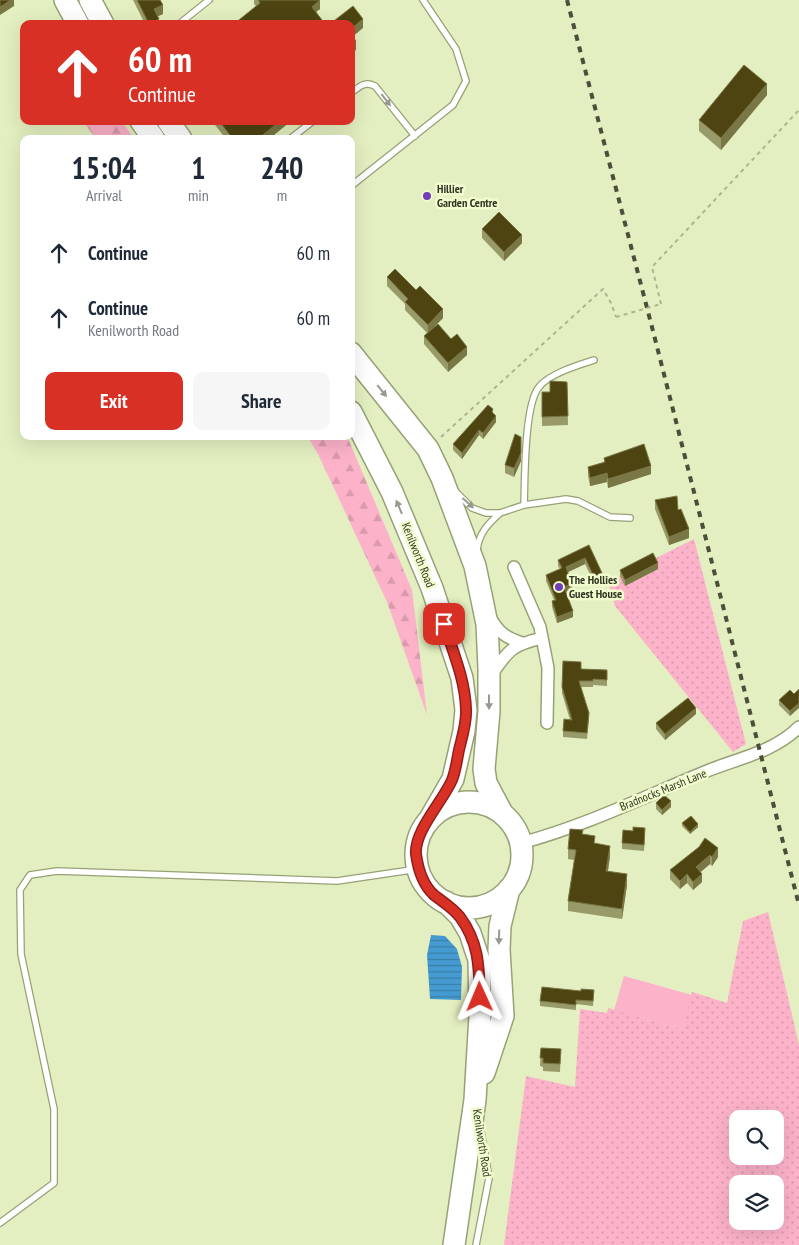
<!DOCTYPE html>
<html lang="en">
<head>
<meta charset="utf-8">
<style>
	:root { --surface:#fff; --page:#f6f6f7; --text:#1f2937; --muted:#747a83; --accent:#d93025 }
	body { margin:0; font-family:"PT Sans Narrow",sans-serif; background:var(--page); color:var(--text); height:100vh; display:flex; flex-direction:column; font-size:19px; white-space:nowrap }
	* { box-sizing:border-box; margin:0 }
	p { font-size:16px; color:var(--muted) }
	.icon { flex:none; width:28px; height:28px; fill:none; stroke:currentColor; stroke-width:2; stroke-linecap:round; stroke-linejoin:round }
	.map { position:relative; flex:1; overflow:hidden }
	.side { position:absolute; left:20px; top:135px; width:335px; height:305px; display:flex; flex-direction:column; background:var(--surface); border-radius:10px; box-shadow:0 5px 20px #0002 }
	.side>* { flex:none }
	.hud { position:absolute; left:20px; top:20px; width:335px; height:105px; border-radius:10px; box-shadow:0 5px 20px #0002; background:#d93025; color:#fff; overflow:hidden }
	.fabs { position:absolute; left:729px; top:1110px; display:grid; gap:10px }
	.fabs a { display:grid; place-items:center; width:55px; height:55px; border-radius:10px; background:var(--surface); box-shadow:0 5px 20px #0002; font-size:25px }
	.pin { position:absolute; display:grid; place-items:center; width:42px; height:42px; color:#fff; margin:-21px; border-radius:10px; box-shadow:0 2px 8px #0006 }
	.me { position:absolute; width:55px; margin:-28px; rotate:359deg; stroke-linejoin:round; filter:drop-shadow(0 0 4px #0008) }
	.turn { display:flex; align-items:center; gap:18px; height:105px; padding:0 25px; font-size:22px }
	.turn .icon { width:65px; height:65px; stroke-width:2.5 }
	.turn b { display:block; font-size:35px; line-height:42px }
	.eta { display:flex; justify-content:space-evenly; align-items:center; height:85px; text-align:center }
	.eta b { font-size:30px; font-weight:800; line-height:35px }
	.cta { display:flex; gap:10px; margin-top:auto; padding:10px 25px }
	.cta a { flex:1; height:58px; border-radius:10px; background:var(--accent); color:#fff; font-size:20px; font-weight:800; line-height:58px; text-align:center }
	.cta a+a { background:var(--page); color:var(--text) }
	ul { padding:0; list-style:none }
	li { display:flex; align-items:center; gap:15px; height:65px; padding:0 25px }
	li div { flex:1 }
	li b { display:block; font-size:19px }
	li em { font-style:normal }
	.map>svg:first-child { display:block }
	.grass { fill:url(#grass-dots); fill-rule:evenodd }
	.forest { fill:url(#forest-firs) }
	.garden { fill:#fcb2c9 }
	.water { fill:url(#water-rules) }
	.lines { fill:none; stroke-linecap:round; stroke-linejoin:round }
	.lane-casing { stroke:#97a176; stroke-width:8 }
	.street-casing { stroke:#97a176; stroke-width:14 }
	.highway-casing { stroke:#97a176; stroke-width:24 }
	.path { stroke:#acb58f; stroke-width:2; stroke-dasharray:4 4; stroke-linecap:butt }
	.lane { stroke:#fff; stroke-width:5.5 }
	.street { stroke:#fff; stroke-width:11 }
	.highway { stroke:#fff; stroke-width:21 }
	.rail { stroke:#494f39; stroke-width:4; stroke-dasharray:6 6; stroke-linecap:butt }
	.path-bridge { stroke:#acb58f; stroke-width:2; stroke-dasharray:4 4; stroke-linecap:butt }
	.wall { fill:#989a69 }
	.shaded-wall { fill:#7a7746 }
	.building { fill:#4d4412; stroke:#7a7746 }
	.oneway { fill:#989a91 }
	.route-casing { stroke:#8d1f18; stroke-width:12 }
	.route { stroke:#d93025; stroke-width:9 }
	.poi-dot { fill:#713eb6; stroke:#f0fccd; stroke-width:2 }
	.labels { text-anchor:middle; stroke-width:5; stroke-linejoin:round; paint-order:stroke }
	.poi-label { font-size:12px; font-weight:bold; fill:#303523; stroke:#f0fccd; text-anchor:start }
	.street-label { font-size:12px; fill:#303523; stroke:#f0fccd }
</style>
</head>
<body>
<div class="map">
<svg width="799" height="1245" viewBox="0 0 799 1245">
	<defs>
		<pattern id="grass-dots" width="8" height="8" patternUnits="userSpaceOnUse" patternTransform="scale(1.25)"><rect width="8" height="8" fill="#fcb2c9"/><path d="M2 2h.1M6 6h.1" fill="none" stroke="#d89aac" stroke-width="1.8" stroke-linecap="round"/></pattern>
		<pattern id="forest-firs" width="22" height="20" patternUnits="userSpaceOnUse" patternTransform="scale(1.25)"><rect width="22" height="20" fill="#fcb2c9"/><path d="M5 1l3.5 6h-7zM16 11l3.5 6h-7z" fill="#d89aac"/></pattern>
		<pattern id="water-rules" width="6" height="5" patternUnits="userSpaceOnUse" patternTransform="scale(1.25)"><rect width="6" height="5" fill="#459bd1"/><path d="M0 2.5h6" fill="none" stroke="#3a7fa9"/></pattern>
	</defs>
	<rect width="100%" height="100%" fill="#e3efc0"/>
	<path class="grass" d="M694,539L746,744L733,752L615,606L608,582Z
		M768,912L799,1045V1245H504L526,1076L575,1087L580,1009L607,1013L608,1008L682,1029L692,992L727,1003L743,921ZM738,1119H775V1156H738ZM738,1184H775V1221H738Z"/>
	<path class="forest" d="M83,121H121L135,139H96Z
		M307,436H347L412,590L427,715L387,602L318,454Z"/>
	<path class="garden" d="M624,976L692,995L682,1029L614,1010Z"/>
	<path class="water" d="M431,935L445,936L457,949L462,967L461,1000L430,999L427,955Z"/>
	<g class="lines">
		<g class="lane-casing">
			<path id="lane" d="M179,24L209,0
				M351,93C360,86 365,81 375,86L415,136
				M290,139L313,121
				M351,186L453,105L466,81L456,49L423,0
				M456,492L472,508L486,513H500L524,505L566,499L578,501L610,517L630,518
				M524,505C525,480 524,405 539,387C549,374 578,365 594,360
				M477,550C479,533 488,524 500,513
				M0,1223L54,1183V1109L21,954L20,890L30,875L57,871L337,881L418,869
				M476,1245L489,1178L480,1126"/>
		</g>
		<g class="street-casing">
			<path id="street" d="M514,567L540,627L548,668L547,723
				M490,617C498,632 506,638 522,643
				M492,674C509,649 513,645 542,638
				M521,843C585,826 646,796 707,771C739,758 774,752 799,727"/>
		</g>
		<g class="highway-casing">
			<path id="highway" d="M65,0L78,24
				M90,0L103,24
				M141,121L154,139
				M168,121L181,139
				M351,353L428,449L442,478L475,566L487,624L489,669V711L484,769L486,783L502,813
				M351,412L392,492L432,588L462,678L466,710L464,731L453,779L431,817
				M416 855a53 53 0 1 1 106 0a53 53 0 1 1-106 0Z
				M446,902L460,916L470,933L479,960L480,1015L475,1100L454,1245
				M484,1073L503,1016L499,950L500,926L509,889"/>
		</g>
		<path class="path" d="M661,304L652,267L799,110
			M441,437L603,289L611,303L616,317"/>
		<use href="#lane" class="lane"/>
		<use href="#street" class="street"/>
		<use href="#highway" class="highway"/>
		<path class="rail" d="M567,0L653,331L799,905"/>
		<path class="path-bridge" d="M616,317L661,304"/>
	</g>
	<path class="wall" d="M133,0H160L163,14L158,16L159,24H145Z
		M254,0H320V9L316,12L325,24H234L256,6L254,4Z
		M767,95L721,150L699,131V120Z
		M212,121H291L269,139H226Z
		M482,229L522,243L504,261L482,238Z
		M387,277L443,318L435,326L451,339L467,355L448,372L424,344V336L427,333L405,310V304L387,286Z
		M550,381L567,382L568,425L542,426V392H550Z
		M493,413L496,422L483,439L479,435L462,459L453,450V444Z
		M521,446V461L514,477L505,473V465Z
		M604,458L651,474L608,488L607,482L590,486L588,476V467L604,463Z
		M655,500L678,510L689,538L669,545L655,509Z
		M589,545L602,579L594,583L585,564L568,572L572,589L566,592L573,617L557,623L552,607V601L554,600L546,581V575L560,569L558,566V560Z
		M658,569L625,586L620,576V570Z
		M563,661L581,669L607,670V686L593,685V687H581L589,719L587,739L563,737V731L570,720L562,693Z
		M790,690V716L779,705V700Z
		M696,714L665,740L656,729V723Z
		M656,803L671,807L662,815L656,809Z
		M682,823L698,827L690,834L682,826Z
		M583,834L610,856L608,872L627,885L622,919L568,911V901L574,860L568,859V849Z
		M645,834L644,851L622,849V843Z
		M699,847L718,857L712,866L710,864L700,872L702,882L693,890L687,883L680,889L670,879V870Z
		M581,991L594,994L593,1006L576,1004V1010L540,1006V1001Z
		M541,1048L561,1049L560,1072L543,1071V1067L540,1066Z"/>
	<path class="shaded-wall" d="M11,0H14V6L0,15V7Z
		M320,0V9L312,15V7Z
		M163,5V14L154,18V9Z
		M159,19V24H149Z
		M363,19V28L351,38V29Z
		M356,41V50L351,54V45Z
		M767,84V95L721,150V138Z
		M280,121H291L269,139H258Z
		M522,235V243L504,261V252Z
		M443,309V318L428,333V325Z
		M467,347V355L448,372V363Z
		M496,416V422L483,439V433Z
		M479,430V435L462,459V453Z
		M521,437V461L514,477V468Z
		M651,466V474L608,488V479Z
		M607,473V482L590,486V478Z
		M689,529V538L669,545V537Z
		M585,558V564L566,573V567Z
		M658,563V569L625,586V580Z
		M602,573V579L594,583V577Z
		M572,584V589L564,593V587Z
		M573,611V617L557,623V617Z
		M799,703V708L790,716V711Z
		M696,708V714L665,740V734Z
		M671,801V807L662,815V810Z
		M698,824V827L690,834V832Z
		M610,846V856L606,882V871Z
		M718,848V857L712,866V857Z
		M710,855V864L696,876V867Z
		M627,874V885L622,919V909Z
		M687,874V883L680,889V881Z
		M702,874V882L693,890V882Z"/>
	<path class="building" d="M0,0H11L0,7Z
		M137,0H160L163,5L154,9L159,19L149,24Z
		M258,0H320L312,7L325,24H276L274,21L271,24H234L260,3Z
		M353,6L363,19L351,29V24H330Z
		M351,35L356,41L351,45Z
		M744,65L767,84L721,138L699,120Z
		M219,121H280L258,139H233Z
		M499,212L522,235L504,252L482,229Z
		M395,269L416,290L420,286L443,309L428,325L405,302L408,299L387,277Z
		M438,324L451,339L457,334L467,347L448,363L424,336Z
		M550,381L567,382L568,416L542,417V392H550Z
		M488,405L493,409L492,412L496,416L483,433L479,430L462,453L453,444Z
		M515,434L521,437V453L514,468L505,465Z
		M644,444L651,466L608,479L607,473L590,478L588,467L605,462L604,458Z
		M677,496L678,510L681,509L689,529L669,537L655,500Z
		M589,545L602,573L594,577L585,558L566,567L572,584L564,587L573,611L557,617L552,601L556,600L546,575L562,568L558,560Z
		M653,553L658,563L625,580L620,570Z
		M563,661L581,662V669L607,670V680L593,679V681H579L589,713L587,733L563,731L564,719L572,720L562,687Z
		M799,689V703L790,711L779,700L790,690L794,694Z
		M688,698L696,708L665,734L656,723Z
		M664,795L671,801L662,810L656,803Z
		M691,816L698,824L690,832L682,823Z
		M633,827L645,828L644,845L622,843L623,830L633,831Z
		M570,829L583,830L582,834L595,836L594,843L610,846L606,871L627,874L622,909L568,901L576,850L568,849Z
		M705,838L718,848L712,857L710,855L696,867L702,874L693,882L687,874L680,881L670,870L699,847Z
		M542,987L581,991V989L594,990L593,1001L576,1000V1005L540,1001Z
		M541,1048L561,1049L560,1064L543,1063V1058H540Z"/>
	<defs><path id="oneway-solid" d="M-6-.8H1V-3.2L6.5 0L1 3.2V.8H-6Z" transform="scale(1.25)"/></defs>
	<g class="oneway">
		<use href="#oneway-solid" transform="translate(386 100) rotate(52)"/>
		<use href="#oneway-solid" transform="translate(382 391) rotate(51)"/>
		<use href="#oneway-solid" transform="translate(468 503) rotate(42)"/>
		<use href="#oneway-solid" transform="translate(399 507) rotate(-113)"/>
		<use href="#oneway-solid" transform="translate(489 702) rotate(90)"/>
		<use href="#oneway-solid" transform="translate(499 937) rotate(92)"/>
	</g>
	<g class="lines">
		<g class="route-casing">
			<path id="route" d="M444,624C453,652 465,679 466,709C467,722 462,737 459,750C457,759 456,770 452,780C443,801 414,831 416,854C418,869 422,884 434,895C443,902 453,908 460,917C479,943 479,966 480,997"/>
		</g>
		<use href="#route" class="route"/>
	</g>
	<g class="poi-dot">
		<circle cx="427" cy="196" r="5"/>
		<circle cx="559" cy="587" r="5"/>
	</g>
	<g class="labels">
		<g class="poi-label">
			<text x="437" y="193">Hillier<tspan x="437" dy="14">Garden Centre</tspan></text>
			<text x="569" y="584">The Hollies<tspan x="569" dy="14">Guest House</tspan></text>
		</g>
		<g class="street-label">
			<text transform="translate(418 555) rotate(68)" y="4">Kenilworth Road</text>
			<text transform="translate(663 790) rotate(-22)" y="4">Bradnocks Marsh Lane</text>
			<text transform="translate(482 1143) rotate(81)" y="4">Kenilworth Road</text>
		</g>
	</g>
</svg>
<div class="fabs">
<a><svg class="icon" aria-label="search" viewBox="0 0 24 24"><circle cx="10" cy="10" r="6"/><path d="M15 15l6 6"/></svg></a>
<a><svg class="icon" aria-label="layers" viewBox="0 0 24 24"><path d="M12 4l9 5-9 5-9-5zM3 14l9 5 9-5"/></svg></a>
</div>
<div class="pin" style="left:444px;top:624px;background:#d93025"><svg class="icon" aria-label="arrive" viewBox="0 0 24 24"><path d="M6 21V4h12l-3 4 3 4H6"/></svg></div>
<svg class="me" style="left:480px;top:997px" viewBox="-20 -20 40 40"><path d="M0-17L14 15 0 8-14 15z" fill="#d93025" stroke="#fff" stroke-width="4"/></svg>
<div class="hud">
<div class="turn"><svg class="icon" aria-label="ahead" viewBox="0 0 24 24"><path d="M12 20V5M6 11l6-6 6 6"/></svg><div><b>60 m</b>Continue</div></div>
</div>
<section class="side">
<div class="eta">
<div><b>15:04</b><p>Arrival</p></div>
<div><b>1</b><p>min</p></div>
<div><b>240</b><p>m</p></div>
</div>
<ul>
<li><svg class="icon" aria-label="ahead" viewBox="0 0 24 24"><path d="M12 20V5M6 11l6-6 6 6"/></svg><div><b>Continue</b></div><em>60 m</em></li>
<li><svg class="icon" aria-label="ahead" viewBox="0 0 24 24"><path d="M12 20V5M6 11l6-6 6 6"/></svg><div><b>Continue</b><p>Kenilworth Road</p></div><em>60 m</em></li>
</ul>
<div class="cta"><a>Exit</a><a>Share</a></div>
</section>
</div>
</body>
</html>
